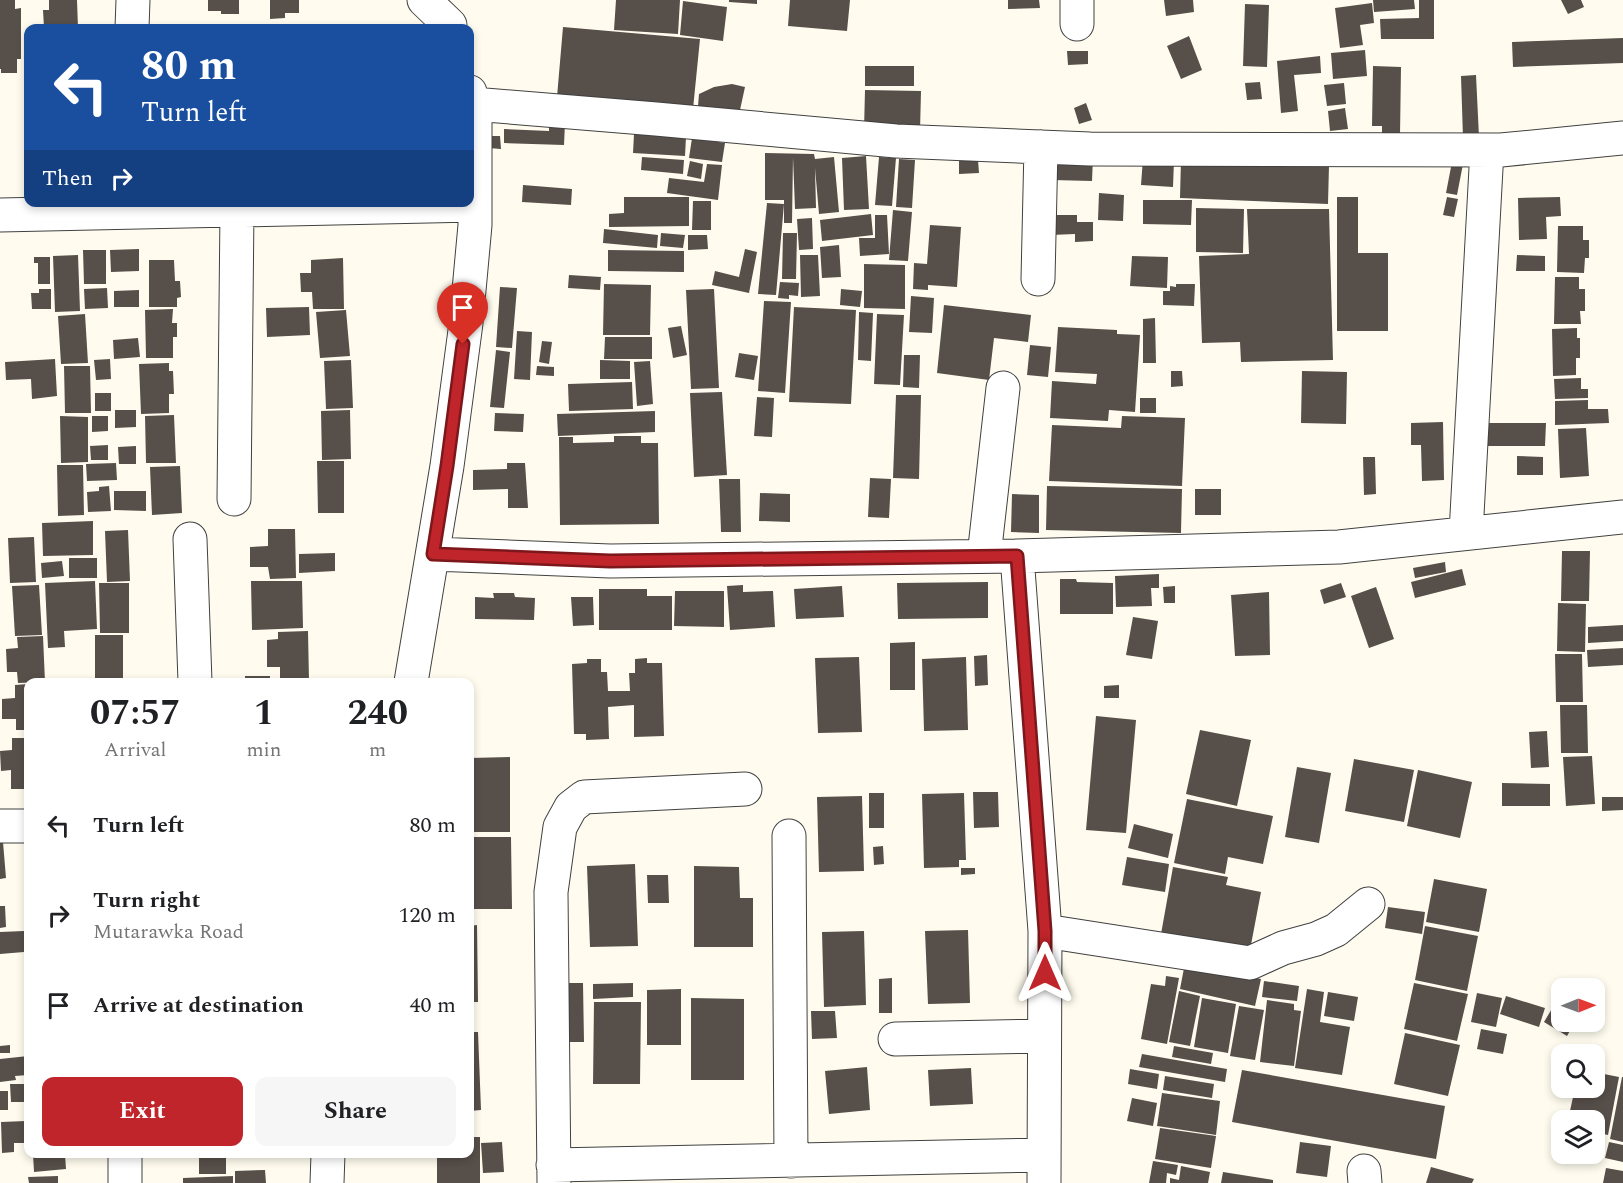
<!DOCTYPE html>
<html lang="en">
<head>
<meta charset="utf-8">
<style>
	:root { --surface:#fff; --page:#f6f6f6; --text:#202124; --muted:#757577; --accent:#bf252a }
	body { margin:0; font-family:Spectral,serif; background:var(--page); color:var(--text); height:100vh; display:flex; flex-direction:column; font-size:22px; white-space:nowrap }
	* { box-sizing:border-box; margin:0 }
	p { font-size:20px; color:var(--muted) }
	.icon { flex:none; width:33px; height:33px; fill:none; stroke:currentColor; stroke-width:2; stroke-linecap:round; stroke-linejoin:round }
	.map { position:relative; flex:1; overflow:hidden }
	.drawer { position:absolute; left:24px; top:678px; width:450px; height:480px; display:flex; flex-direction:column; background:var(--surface); border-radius:12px; box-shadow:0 3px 9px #0003 }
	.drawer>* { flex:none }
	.guide { position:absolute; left:24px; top:24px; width:450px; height:183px; border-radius:12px; box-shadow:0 3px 9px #0003; background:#1a4fa0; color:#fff; overflow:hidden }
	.needle { width:39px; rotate:89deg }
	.buttons { position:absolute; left:1551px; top:978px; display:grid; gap:12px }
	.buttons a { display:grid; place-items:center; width:54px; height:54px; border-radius:12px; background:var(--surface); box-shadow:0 3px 9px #0003; font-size:30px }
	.pin { position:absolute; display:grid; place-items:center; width:51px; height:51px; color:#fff; margin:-62px -26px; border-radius:50% 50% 50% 0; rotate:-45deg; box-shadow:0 0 6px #0007 }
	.pin .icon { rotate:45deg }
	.me { position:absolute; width:66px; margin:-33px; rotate:0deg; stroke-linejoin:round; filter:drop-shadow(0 0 4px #0008) }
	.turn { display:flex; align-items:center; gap:21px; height:126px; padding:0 18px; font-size:27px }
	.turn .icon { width:78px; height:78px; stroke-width:2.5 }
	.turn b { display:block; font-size:42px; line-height:51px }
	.then { display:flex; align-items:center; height:57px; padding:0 18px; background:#0003; gap:12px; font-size:22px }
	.eta { display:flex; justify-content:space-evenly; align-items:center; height:102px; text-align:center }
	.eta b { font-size:36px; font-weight:700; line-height:42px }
	.action { display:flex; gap:12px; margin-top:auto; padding:12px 18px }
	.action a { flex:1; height:69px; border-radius:12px; background:var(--accent); color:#fff; font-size:24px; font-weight:700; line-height:69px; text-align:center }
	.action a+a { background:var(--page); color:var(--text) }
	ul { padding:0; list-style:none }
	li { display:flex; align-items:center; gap:18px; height:90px; padding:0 18px }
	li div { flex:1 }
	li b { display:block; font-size:22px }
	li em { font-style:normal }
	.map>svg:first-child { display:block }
	.building { fill:#574f4a }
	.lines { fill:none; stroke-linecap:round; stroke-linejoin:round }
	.minor-casing { stroke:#414141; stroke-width:35 }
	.minor { stroke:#fff; stroke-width:33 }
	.route-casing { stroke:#7c181b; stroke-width:15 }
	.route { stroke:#bf252a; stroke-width:10 }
</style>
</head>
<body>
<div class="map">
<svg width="1623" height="1183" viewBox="0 0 1623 1183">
	<rect width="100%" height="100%" fill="#fffcef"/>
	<path class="building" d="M0,0H15V9L21,8V59H17V73H1V69H0Z
		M49,0H77L78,28H44L43,10H49Z
		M208,0H239V14H221V11H208Z
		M270,0H299V13H285V18L270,19Z
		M616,0H680L678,34L614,30Z
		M729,0H757V4L729,2Z
		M790,0H850L847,31L788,26Z
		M1008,0H1039L1040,8L1008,9Z
		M1164,0H1193L1194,12L1166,16Z
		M1373,0H1414L1415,9L1374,12Z
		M1419,0H1434V39H1381L1380,19L1419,18Z
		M1561,0H1581L1584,7L1568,14Z
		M683,1L727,7L723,41L680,35Z
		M1372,3L1374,23L1360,25L1363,45L1340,48L1335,8Z
		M1245,4L1269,5L1267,67L1243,66Z
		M563,27L700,39L693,109L557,97Z
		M1189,36L1202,70L1181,79L1167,46Z
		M1623,38V63L1513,67L1512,42Z
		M1365,50L1367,76L1333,79L1331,53Z
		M1067,51H1088V64L1068,65Z
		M1320,56L1321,73L1294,75L1298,111L1281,113L1277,61Z
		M865,66H914V86H865Z
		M1373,66L1401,67L1400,135H1382V126H1372Z
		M1476,75L1479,137L1463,138L1461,76Z
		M1260,82L1262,99L1247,100L1245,83Z
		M1344,83L1346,104L1327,106L1324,85Z
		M732,84L745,87L740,110L698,106L699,94L714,87Z
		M865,90L921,91L920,131L864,130Z
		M1086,103L1092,120L1079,124L1074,108Z
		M1345,108L1348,129L1330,131L1328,111Z
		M549,122L565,123L564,145L504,143V129L549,131Z
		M634,134L686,137L685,156L633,153Z
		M488,136H500L501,149L488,148Z
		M692,138L725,143L722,162L689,158Z
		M765,153L814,154L815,159L834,157L839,212L819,214L815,168L816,208L795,209L793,157L792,223H784V200H765Z
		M1053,155L1093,157L1092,181L1052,180Z
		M866,156L869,209L844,210L842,158Z
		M642,157L684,160L683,174L641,170Z
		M879,157L896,158L892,206L875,205Z
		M1143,158L1174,160L1173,187L1141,185Z
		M899,159L915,160L912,208L896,207Z
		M1181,159L1329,165L1328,204L1180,198Z
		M978,160L979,173L959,174V161Z
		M690,161L703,164L701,179L687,176Z
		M1452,162L1463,164L1457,195L1446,193Z
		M707,164L722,165L718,200L667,193L669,178L704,182Z
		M523,185L572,189L571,205L522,202Z
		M1099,193L1124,195L1123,221L1098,220Z
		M624,197H689V226L609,227V214L624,213Z
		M1337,197H1358V253H1388V331H1337Z
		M1447,197L1458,199L1454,217L1443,215Z
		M1560,197L1561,216L1546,217L1547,239L1519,240L1518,198Z
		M1143,200H1192L1191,225L1143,224Z
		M693,201H711V230H692Z
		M767,203L784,204L776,295L758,294Z
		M1196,208L1244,209L1243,253L1196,252Z
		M1247,209H1329L1333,360L1241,362L1240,342L1202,343L1199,256L1249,254Z
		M893,210L912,212L908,261L889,260Z
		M871,214L873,235L822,241L820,220Z
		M875,215H887L889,254L860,256L859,238H875Z
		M1051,215H1077V222H1093V241L1075,242V234L1051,235Z
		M812,218L813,249L799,250L797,219Z
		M930,225L961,227L957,287L928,285V290L913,289L914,263L927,264Z
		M1558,226H1583V240H1589V258H1585L1584,273L1557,272Z
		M604,229L658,235L657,248L603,243Z
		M661,233L685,235L683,248L660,246Z
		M783,233H797L796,279H782Z
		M688,235H707L708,249L688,250Z
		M839,245L841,277L822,278L820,247Z
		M139,249V271L111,272L110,250Z
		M745,249L757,252L749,293L712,285L715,271L739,277Z
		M83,250H106V284H84Z
		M608,250L684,251V272L608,271Z
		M78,255L80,311L55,312L53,256Z
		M800,255H818L820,296L801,297Z
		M1517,255L1545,256V271H1516Z
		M1132,256L1168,257L1167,288L1130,286Z
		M34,257H50V284H38V263H34Z
		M343,258L344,309H313L312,292H301L300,273H311V260Z
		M149,260H174L175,281H180L181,297L177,298V307H149Z
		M864,264L905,265V309L864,308Z
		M569,275L601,277L600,290L568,288Z
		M1555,277H1579V289H1585V311H1580L1581,324H1554Z
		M780,282L799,283L798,296L789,295V299L778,298Z
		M604,284L651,285L650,335H603Z
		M1176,284H1195L1194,306L1163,305V291H1170V286L1176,287Z
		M500,287L517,288L512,348L496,347Z
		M107,288L108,308L85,309L84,289Z
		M39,289H51V309H32L31,293H39Z
		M714,289L719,388L691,389L686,290Z
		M841,289L862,291L860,307L840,305Z
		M139,290V307H114V291Z
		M911,296L934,298L932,333L909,332Z
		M764,301L791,302L785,393L758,391Z
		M944,305L1031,315L1028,342L994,338L989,380L937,373Z
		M309,307L310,335L267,337L266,308Z
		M794,307L856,310L851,404L789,402Z
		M173,309L172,323H177V337H173V358H146L145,310Z
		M346,310L350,356L320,358L316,312Z
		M859,312L873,313L871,361L858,360Z
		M85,314L88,363L61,364L58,316Z
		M877,314L904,315L900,385L874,384Z
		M1155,318L1156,363H1143V319Z
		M681,326L687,355L673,358L668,328Z
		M1058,327L1117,330V334L1140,335L1135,412L1109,410L1108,421L1050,418L1052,381L1096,384L1097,374L1055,372Z
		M1577,328V338H1580V358H1576V375L1553,376L1552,329Z
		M517,331L532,332L530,380L514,379Z
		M605,337H652V359H604Z
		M138,338L140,357L114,359L113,340Z
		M542,341L552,342L549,364L539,362Z
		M1030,345L1051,347L1048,377L1027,375Z
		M496,350L510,352L504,408L490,407Z
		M739,353L758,356L754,380L735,377Z
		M904,355H920L919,388L903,387Z
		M55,359L57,396L32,399L31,379L6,380L5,362Z
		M110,359L111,379L96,380L94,360Z
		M351,360L353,408L326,409L324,361Z
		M600,360L630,361V379H600Z
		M650,361L653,404L637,406L634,362Z
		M169,363V371H173L174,394H169V413L141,414L139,364Z
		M64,366H90L91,413H65Z
		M537,366L554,367V376L536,375Z
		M1171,371H1182L1183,386L1171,387Z
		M1302,371L1347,372L1346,424L1301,423Z
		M1581,378V389H1588V398L1555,399L1554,379Z
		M632,382L633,409L569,411L568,384Z
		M722,392L727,475L694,477L690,393Z
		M95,393H111V411H95Z
		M896,395H921L919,479L893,478Z
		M757,397L774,398L772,437L754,436Z
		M1140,398H1156V413H1140Z
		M1588,400V409H1608L1609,423L1555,425V401Z
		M115,410H136V427L115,428Z
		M350,410L351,459L322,460L321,411Z
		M655,411V432L558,436L557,414Z
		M495,413L524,414L523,432L494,431Z
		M174,415L176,463H146L145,416Z
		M60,416L88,417V462L61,463Z
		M92,416H108V431L92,432Z
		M1122,416L1185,418L1182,486L1049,481L1052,425L1121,428Z
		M1443,422L1444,480L1422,481L1421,445H1411V423Z
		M1478,423H1546L1545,446H1478Z
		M1586,428L1589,476L1560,478L1558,429Z
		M614,436H641V443H658L659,524L560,525L559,437H573V443L614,442Z
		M108,445V460H91L90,446Z
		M136,446V464H119L118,447Z
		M1517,456L1543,457V475H1517Z
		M1363,457H1375L1376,494L1364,495Z
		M317,461H344V513H318Z
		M116,463L117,480L87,481L86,464Z
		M507,463H525L528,508H508V489L473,490V470L507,469Z
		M57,465H83L84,515L58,516Z
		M180,466L182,513L152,515L150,467Z
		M870,478L891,479L889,518L868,517Z
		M719,479H740L741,532H721Z
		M109,486L111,511L88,512L87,492L99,491V487Z
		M1047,486L1182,489L1181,533L1046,530Z
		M1195,489H1221V515H1195Z
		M114,491H146V511L114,510Z
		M760,493L790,494V522L759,521Z
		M1012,494L1039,495V533L1011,532Z
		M93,521V555L43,556L42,523Z
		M268,529H295L296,578L270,579L268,567H250V547L268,546Z
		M128,530L130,581L107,582L105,531Z
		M34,537L36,582L10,583L8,538Z
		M1562,551H1590L1589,601H1561Z
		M335,553V571L299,573V554Z
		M69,558H97V578H69Z
		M62,561L64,576L42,578L41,563Z
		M1445,562L1446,572L1415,578L1413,568Z
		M1462,569L1466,585L1415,598L1411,582Z
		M1159,574V588H1151L1152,606L1116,607L1115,576Z
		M1060,579H1076L1077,582L1113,583V614H1060Z
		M95,581L97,629L64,631L65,647L48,648L45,583Z
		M251,581H302L303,628L252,630Z
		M988,582V618L898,619L897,583Z
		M99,583H129V633H100Z
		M1341,583L1346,597L1324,604L1320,590Z
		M39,585L42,635L15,636L12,586Z
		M743,585V592L773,591L775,627L730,630L727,586Z
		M842,586L844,617L796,619L794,589Z
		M1175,586V603H1164L1163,587Z
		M1376,587L1394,639L1369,648L1351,596Z
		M599,589H647V596H672V630H599Z
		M675,591H724V627L674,626Z
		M1269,592L1270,655L1235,656L1231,595Z
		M493,593H514L515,597L535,598L534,620L475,619V597L494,598Z
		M571,597H593L594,625L573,626Z
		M1558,603L1586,604L1585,652L1557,651Z
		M1133,617L1158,621L1152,659L1126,655Z
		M1623,625V641L1588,643V627Z
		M308,631L309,681L280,682V667H267V640L278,639V632Z
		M95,635H123V682H95Z
		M43,636L45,682L18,683L17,672H7L6,649L18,648L17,637Z
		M915,642V690H890V643Z
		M1623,648V665L1588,667L1587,650Z
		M1555,654H1582L1583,702H1556Z
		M987,655L988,685L975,686L974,656Z
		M859,657L862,732L818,733L815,658Z
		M966,657L968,730L924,731L922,659Z
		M647,658V663H662L664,736L634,737V705L608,707L609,739L586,740V734H574L572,664L587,663V659H601V672H607L608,691H630L629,673H635V659Z
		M245,676H270V682H245Z
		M28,684V730H16V719H2V699L15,698V685Z
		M1119,685V698H1104V686Z
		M1560,705H1587L1588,753H1561Z
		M1096,716L1136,720L1126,833L1086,830Z
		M1200,730L1251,740L1237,806L1186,794Z
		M1547,731L1549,767L1531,768L1529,732Z
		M12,738H28V789H11V770L1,771L0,751L12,750Z
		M1592,756L1595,804L1566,806L1563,757Z
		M510,757V832H470V758Z
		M1354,759L1414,770L1404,822L1345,811Z
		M1297,767L1331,773L1319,843L1285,837Z
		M1418,770L1472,782L1460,838L1407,826Z
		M1502,783L1550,784V806H1502Z
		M973,792H998L999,827L974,828Z
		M869,793H884V828H869Z
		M964,793L966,860H959V867L924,868L922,794Z
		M862,796L864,871L819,872L817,797Z
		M1602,797H1623V810L1602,811Z
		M1187,799L1273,816L1263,864L1228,857L1225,874L1174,863Z
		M1134,824L1173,834L1168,858L1128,848Z
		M470,837H511L512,909H470Z
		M3,842L6,878L0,879V843Z
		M883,846L884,864L874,865L873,847Z
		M1127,857L1169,864L1165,892L1122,885Z
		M635,864L638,946L590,947L587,866Z
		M694,866L739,867L740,898H753V947H694Z
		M1173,867L1228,877L1226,885L1261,892L1250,950L1161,934Z
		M961,868H975V874L961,875Z
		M647,875H668L669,903H648Z
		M1434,879L1487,889L1479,932L1426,922Z
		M0,906H5L6,927L0,928Z
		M1388,907L1425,912L1422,934L1385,928Z
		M477,925L478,1002H470V926Z
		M1425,926L1478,936L1467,991L1415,980Z
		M968,930L970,1003L928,1004L925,931Z
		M24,931V952L0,954V932Z
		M864,931L866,1005L824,1007L822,932Z
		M1185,963L1261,979L1255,1006L1180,989Z
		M1166,976L1179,978L1167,1044L1141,1039L1151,984L1165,986Z
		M892,978V1013H879V979Z
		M1264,981L1299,986L1297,1001L1262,997Z
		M562,983H583L584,1042H563Z
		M633,983V997L593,999V984Z
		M1414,983L1468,994L1457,1041L1404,1029Z
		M681,989V1045H647V990Z
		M1307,989L1324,992L1320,1022L1350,1027L1342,1075L1295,1068Z
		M1179,991L1200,996L1190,1046L1169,1042Z
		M1328,992L1358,997L1354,1021L1324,1016Z
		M1477,993L1502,998L1496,1027L1471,1022Z
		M1506,996L1545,1008L1539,1027L1500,1014Z
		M691,998L744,999V1080H691Z
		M1202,998L1236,1004L1228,1053L1194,1047Z
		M1267,1000L1294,1004V1010L1301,1011L1294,1066L1260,1062Z
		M594,1002H641L640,1084H593Z
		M1239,1006L1264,1010L1255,1060L1230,1056Z
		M1553,1007L1562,1012V1022H1575L1567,1036L1544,1022Z
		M811,1011H835L837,1038L812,1039Z
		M1481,1029L1507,1034L1503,1054L1477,1049Z
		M470,1032H478L481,1110L470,1111Z
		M1405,1033L1460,1045L1448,1096L1394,1084Z
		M10,1045V1053H0V1046Z
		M1174,1046L1213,1053L1211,1064L1172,1057Z
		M1142,1054L1227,1069L1225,1082L1139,1067Z
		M28,1056V1075L15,1076L16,1080L0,1082V1059Z
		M867,1067L870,1110L829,1114L825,1071Z
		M971,1068L973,1104L930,1106L928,1070Z
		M1130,1069L1159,1074L1157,1089L1128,1084Z
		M1242,1070L1445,1106L1436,1159L1232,1122Z
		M1594,1072L1619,1077L1608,1135L1594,1132V1120H1568L1575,1088H1594Z
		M1165,1076L1214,1084L1212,1098L1163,1090Z
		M1622,1077H1623V1142L1610,1139Z
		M10,1084H28V1102H11Z
		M0,1091H8V1110H0Z
		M1162,1093L1220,1101L1216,1135L1157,1126Z
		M1132,1098L1157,1103L1153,1126L1127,1121Z
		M26,1121L27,1143H14V1152L2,1153L1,1122Z
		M1160,1128L1216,1136L1211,1168L1155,1159Z
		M470,1137H480V1183H437V1154H470Z
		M502,1142L504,1172L483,1173L481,1143Z
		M1300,1142L1331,1146L1327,1177L1296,1173Z
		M1609,1142L1623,1145V1162L1605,1158Z
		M33,1154H65L66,1169L34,1172Z
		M199,1154H226V1174H199Z
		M1153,1161L1178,1165L1176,1175L1167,1173L1166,1183H1149Z
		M1181,1166L1210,1172L1208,1183H1170V1178L1179,1180Z
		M1431,1167L1474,1179L1472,1183H1426Z
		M1606,1168L1623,1171V1183H1603Z
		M265,1170L266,1183H235V1171Z
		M1223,1172L1273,1180V1183H1221Z
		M58,1176V1183H29L28,1177Z
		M233,1176V1183H183V1178Z"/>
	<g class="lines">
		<g class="minor-casing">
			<path id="minor" d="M424,0L450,25
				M1077,0V24
				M132,28L133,0
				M473,104L656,119L896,141L1090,149L1501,150L1623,138
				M0,215L475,205
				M1038,279L1041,147
				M234,499L237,210
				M1466,533L1487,150
				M190,539L195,682
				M433,554L610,561L1017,556L1339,547L1623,517
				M984,556L1003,388
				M1017,556L1045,931L1044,1183
				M411,682L447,466L466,323L475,225V114L470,92
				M0,826H28
				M789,836L791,1161
				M1045,931L1250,963L1283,948L1316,939L1336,930L1368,904
				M895,1039L1044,1036
				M125,1154V1183
				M553,1165L1044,1155
				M1364,1171L1365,1183
				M327,1183L328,1154
				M554,1183L551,892L560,827L571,807L584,797L745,789"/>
		</g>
		<use href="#minor" class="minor"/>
	</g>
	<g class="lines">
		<g class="route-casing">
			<path id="route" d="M463,344L447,466L433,554L610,561L1017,556L1045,931V973"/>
		</g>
		<use href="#route" class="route"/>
	</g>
</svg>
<div class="buttons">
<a><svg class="needle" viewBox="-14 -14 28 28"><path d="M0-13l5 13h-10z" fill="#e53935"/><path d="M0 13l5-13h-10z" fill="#757577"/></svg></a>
<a><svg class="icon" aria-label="search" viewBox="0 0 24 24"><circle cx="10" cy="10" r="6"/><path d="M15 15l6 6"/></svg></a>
<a><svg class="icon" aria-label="layers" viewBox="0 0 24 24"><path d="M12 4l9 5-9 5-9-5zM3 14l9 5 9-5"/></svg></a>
</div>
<div class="pin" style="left:463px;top:344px;background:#d93025"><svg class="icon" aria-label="arrive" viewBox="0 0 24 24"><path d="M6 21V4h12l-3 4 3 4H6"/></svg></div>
<svg class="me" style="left:1045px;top:973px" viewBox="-20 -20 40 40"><path d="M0-17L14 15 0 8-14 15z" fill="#bf252a" stroke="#fff" stroke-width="4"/></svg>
<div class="guide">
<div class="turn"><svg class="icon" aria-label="left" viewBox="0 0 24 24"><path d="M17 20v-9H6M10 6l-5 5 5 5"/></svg><div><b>80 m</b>Turn left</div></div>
<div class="then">Then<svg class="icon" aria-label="right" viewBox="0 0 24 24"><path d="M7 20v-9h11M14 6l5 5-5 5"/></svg></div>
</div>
<section class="drawer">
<div class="eta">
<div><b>07:57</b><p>Arrival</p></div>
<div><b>1</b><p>min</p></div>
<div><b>240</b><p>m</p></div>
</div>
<ul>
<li><svg class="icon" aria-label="left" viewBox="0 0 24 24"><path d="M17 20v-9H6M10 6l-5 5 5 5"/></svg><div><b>Turn left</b></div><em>80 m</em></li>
<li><svg class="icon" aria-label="right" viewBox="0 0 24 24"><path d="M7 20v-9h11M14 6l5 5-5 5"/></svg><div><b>Turn right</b><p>Mutarawka Road</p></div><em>120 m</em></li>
<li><svg class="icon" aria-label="arrive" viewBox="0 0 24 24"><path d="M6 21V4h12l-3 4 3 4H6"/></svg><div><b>Arrive at destination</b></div><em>40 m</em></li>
</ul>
<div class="action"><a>Exit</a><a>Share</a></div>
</section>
</div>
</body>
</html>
